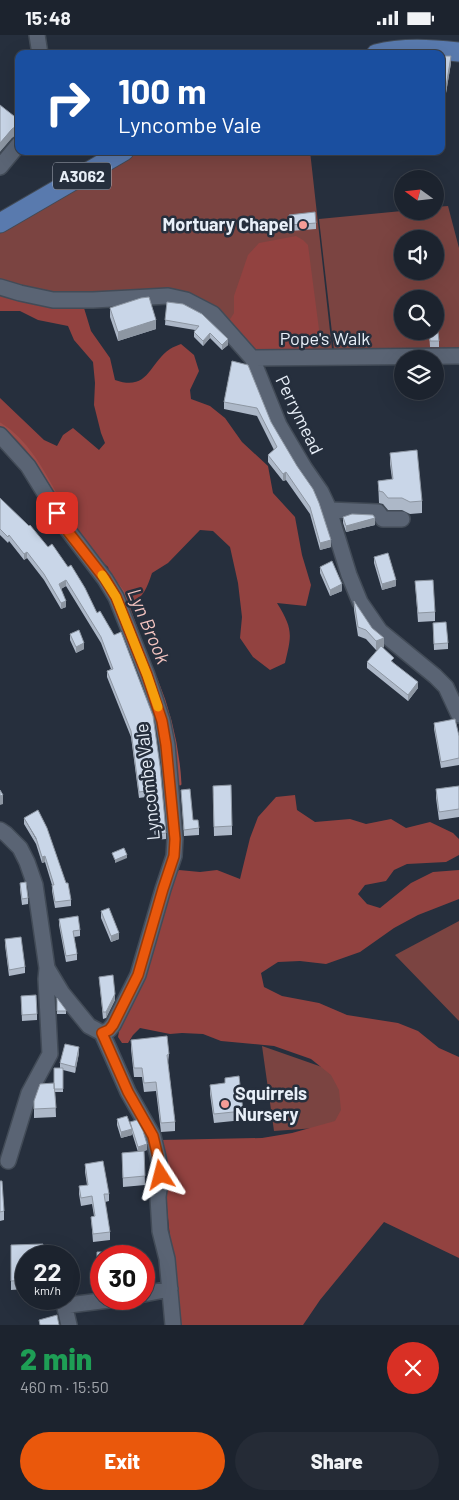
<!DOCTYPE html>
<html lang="en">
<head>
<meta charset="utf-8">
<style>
	:root { --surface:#1c232e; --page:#252b36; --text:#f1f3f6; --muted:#a0a4aa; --line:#3a404a; --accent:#ea580c }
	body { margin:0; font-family:Barlow,sans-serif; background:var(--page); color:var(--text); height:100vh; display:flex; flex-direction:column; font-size:19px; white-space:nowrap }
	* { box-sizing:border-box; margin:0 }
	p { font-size:16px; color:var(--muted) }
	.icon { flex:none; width:28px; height:28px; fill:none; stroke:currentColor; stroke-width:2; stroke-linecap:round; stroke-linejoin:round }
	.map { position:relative; height:1290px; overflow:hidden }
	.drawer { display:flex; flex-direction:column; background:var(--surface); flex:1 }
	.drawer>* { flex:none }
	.hud { position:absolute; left:15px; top:15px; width:430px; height:105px; border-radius:10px; box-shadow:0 5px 20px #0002,0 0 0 1px var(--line); background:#1a4fa0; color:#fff; overflow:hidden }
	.needle { width:32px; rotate:285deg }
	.fabs { position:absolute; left:394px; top:135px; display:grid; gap:10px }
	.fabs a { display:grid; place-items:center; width:50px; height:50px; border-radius:50%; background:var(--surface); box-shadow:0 5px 20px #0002,0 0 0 1px var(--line); font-size:25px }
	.speed { position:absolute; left:15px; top:1210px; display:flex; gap:10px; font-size:25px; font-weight:700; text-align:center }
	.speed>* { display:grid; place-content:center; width:65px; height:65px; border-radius:50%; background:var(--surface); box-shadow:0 5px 20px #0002,0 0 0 1px var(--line); line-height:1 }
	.speed small { font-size:12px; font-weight:400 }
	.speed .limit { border:8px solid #d22; background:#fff; color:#111 }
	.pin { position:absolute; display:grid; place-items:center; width:42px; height:42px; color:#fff; margin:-21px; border-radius:10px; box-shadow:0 2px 8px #0006 }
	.me { position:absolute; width:55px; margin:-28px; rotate:351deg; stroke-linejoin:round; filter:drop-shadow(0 0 4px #0008) }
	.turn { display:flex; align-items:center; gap:18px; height:105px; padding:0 20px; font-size:22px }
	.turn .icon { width:65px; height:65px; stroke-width:2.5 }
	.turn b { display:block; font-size:35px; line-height:42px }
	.round { display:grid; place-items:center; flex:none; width:52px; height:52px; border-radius:26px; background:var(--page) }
	.headline { display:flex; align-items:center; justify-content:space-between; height:85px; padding:0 20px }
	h1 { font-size:30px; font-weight:800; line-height:38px; color:#1e9e55 }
	.cta { display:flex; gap:10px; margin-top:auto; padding:10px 20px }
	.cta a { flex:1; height:58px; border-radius:30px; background:var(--accent); color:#fff; font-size:20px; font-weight:800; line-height:58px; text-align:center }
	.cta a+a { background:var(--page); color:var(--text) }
	.status { display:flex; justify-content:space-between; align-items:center; height:35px; padding:0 25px; background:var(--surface); direction:ltr }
	.status svg { height:14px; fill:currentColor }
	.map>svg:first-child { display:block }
	.green { fill:#7b4441; fill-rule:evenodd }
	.forest { fill:#924240 }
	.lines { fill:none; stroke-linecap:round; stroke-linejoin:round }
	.stream { stroke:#9d4c49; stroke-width:3 }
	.minor-casing { stroke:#424b57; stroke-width:18 }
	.major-casing { stroke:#424b57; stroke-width:21 }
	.minor { stroke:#5a6474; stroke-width:15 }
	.major { stroke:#597aae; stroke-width:19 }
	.wall { fill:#adb8c8 }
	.shaded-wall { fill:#8d96a2 }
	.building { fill:#c9d6e8; stroke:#8d96a2 }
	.route-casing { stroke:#983908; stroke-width:12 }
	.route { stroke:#ea580c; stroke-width:9 }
	.slow { stroke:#f59e0b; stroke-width:9 }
	.poi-dot { fill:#f59c96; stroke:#262f3d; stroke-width:2 }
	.labels { text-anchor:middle; stroke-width:5; stroke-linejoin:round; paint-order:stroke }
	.shield { fill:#262f3d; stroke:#aeb5c0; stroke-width:1 }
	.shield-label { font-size:16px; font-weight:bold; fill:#e8eff8 }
	.poi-label { font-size:18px; font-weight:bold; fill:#e8eff8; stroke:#262f3d; text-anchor:end }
	.street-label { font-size:18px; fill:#e8eff8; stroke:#262f3d }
	.water-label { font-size:19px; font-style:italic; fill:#f5c5c1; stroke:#262f3d }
</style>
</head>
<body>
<div class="status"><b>15:48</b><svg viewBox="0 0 49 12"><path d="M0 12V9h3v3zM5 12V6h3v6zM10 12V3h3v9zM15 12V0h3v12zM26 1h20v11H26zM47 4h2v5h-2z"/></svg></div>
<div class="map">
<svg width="459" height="1290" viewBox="0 0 459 1290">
	<rect width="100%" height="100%" fill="#262f3d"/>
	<path class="green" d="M139,116H310L332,314L258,318L195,264L55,259L0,246V196Z
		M448,171L459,213V316L334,315L319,184L402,176H435V172ZM402,204H435V236H402ZM402,264H435V296H402Z
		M459,886V986L395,920Z
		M262,1011L342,1039L344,1091L274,1096Z"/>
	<path class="forest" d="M296,201L303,205L308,210L320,302L312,315L305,317L285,321L259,314L249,316L229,286L234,278V261L248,220L259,208Z
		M0,256L84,273L91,296L110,323L115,345C149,357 149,328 170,314C173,312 178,310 181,309L194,320L199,336L190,355L191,364L210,371L225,383L242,407L268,431L273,458L295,482L302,520L311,550L306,571L277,568C293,594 292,599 285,628L270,635L253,622L240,603L242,582L238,548L230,512L213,496L200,495L168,528L152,538C147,553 144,561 131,569L120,562L112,547L108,532L87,514L0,394V363L44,405L57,411L63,400L73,393L99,415L105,408L101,398L94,370L95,348L93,327L74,305L68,291L38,285L20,276H0Z
		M295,760L297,775L315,787L350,784L366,789L391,784L406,793L430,787L453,798L459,804V820L446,827L407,829L394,835L386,846L365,850L358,859L367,869L380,873L411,848L433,837L459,835V864L418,880L394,893L360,917L326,929L300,926L278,927L261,938L264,952L282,961L319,968L347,980L398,988L418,996L439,1013L459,1022V1223L384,1187L320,1265L303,1290H179L160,1105L262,1103L292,1098L335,1086L341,1075L339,1055L331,1040L311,1024L274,1011L221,1006L203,999L182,998L170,999L140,993L133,1000L128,1008H122L118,1002L121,985L169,844L179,835L200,837L217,835L240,844L250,803L258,782L276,762Z"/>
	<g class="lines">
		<path class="stream" d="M0,389C31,408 48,446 65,477
			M117,549L123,557L137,596
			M156,644C170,678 178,712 180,749"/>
		<g class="minor-casing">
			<path id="minor" d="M37,0L40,19
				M0,132L19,109
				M0,252L20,258L53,265H93L168,261L186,265L213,279L252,323L279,390L305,434L321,457L328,472L349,540L360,567L380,596L435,641L446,652L459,680
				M252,323L459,321
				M0,400L28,431L67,494L105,544L116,562L147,640L162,685L167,710L175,804L174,821L163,854L138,940L113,990L109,995L102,998
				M329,475L378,477L383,484H402
				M0,795L6,799L20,813L27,827L35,850L47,933L62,958L89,991L102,998L128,1057L153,1101L158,1122L161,1140L158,1162L160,1196L167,1224L173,1290
				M8,1126L29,1058L50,1019L46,944L47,933
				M144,1259L170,1254
				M58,1264L64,1270H69L117,1264
				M69,1270L65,1273L69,1290"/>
		</g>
		<g class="major-casing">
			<path id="major" d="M376,19C403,12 431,14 459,17
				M0,188L124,116"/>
		</g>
		<use href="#minor" class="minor"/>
		<use href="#major" class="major"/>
	</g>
	<path class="wall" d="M451,28L445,64H441V29Z
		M289,180L316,188V194L290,196Z
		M167,267L228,310L222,315L210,303L203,311L194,302V297L195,295L165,290Z
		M110,273L156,294L118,306L110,282Z
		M429,296H435L439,306V312H430Z
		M232,326L271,387L331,512L320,515L310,479L286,445L283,446L268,427V420L274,415L257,381L224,374V367Z
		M390,418L422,466V478L410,479L402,475H388L383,469L379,468L378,446L392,444L390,429Z
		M0,463L97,578L166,798V804L155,805L152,761L139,763L131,702L107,642V636L111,634L101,608L66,551L61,554L66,572L61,574L44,545L27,523L24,525L9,506L8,508L0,500Z
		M343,482L375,490L346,497L343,488Z
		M374,522L396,551L382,555L374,528Z
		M320,532L342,556L330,561L320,538Z
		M415,546L435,577V586L418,587Z
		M354,566L384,612H383L394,629L418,653L408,666L367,633V627L378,614L376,615L366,604L358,601L354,575Z
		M433,588L448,608V614L434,615Z
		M70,599L84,614L76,618L70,605Z
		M434,688L459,701V730L441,733L434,694Z
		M459,751V782L439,785L436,763V754Z
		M181,755L193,785L199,793V800L184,801Z
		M213,760L232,791V800L214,801Z
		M24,783L71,865V871L55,873L52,856V850L45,827L42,828L36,809L24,789Z
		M20,848L28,863V869L22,870L20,854Z
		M101,876L119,904L111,907L101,883Z
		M59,884L80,895V901L74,902L77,919V925L66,927L59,890Z
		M5,904L25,932V938L9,941L5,910Z
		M99,942L115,965L106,983L103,984Z
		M21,961L37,979V985L22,986Z
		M57,963L66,975V979H57Z
		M131,1005L169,1019L168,1028L175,1087V1096L161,1097L156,1056L144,1057L142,1042H134L131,1014Z
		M79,1018L75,1038L63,1035V1057H55L56,1082L34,1083V1066L54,1048L60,1033V1028Z
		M225,1043L243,1076V1085L214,1088L210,1059V1050L225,1048Z
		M117,1084L130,1089L147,1115L144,1116L145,1150L123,1152L122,1118L138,1117L132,1098V1100L121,1103L117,1090Z
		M85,1129L109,1159V1166L105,1167L110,1197V1205L93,1207L91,1182L94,1181L92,1169L81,1171L79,1159V1151L87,1150L85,1137Z
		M0,1146L4,1176V1185L0,1186Z
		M11,1210L26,1221V1254L11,1255Z
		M97,1217L101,1221V1251H97Z"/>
	<path class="shaded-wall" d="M451,21V28L445,64V58Z
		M19,89V98L12,103L0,117V108L12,94Z
		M156,285V294L118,306V297Z
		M210,298V303L203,311V306Z
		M228,304V310L222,315V310Z
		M286,437V445L283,446V439Z
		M375,483V490L346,497V491Z
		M331,505V512L320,515V508Z
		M27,517V523L24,525V519Z
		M66,545V551L59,555V549Z
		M396,545V551L382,555V549Z
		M342,549V556L330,561V555Z
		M66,566V572L61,574V568Z
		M384,603V612L376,615V606Z
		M84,608V614L76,618V612Z
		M418,647V653L408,666V660Z
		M3,760V769L0,770V761Z
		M127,820V823L115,828V825Z
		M45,821V827L42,828V822Z
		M119,898V904L111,907V901Z
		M115,959V965L106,983V977Z
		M79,1012V1018L75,1038V1032Z
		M132,1094V1100L121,1103V1097Z
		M147,1109V1115L138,1118V1112Z"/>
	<path class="building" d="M443,21H451L445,58L441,57V29Z
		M0,70L19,85V89L12,94L0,108Z
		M315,177L316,188L290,190L289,180Z
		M149,262L156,285L118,297L110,273L141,263Z
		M167,267L183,269L202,279L228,304L222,310L210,298L203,306L194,297L199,291L165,285Z
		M435,285L437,288L439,306H430L429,296H435Z
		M232,326L248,330L271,387L297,431L313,454L319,468L331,505L320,508L310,472L286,437L283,439L268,420L277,412L257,373L224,367Z
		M417,415L422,466L410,467L402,463H388L383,457L379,456L378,446L393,444L390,418Z
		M0,463L29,491L30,490L48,512L52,509L68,532L71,530L85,553L97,578L100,576L114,600L121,597L153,681L160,731L166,798L155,799L152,755L139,757L131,696L107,636L113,634L101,602L66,545L59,549L66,566L61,568L44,539L27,517L24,519L9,500L8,502L0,494Z
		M352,479L373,480L375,483L346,491L343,482Z
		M388,518L396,545L382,549L374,522Z
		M332,526L342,549L330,555L320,532Z
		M433,545L435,577L418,578L415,546Z
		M354,566L372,593L384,603L376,606L366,595L358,592Z
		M446,587L448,608L434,609L433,588Z
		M79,595L84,608L76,612L70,599Z
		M381,611L394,623L391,626L418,647L408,660L367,627Z
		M455,684L459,701V723L441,727L434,688Z
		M231,750L232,791L214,792L213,751Z
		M459,751V774L439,777L436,754Z
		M190,754L193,785H198L199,793L184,795L181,755Z
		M0,755L3,760L0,761Z
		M38,775L47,793L66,848H68L71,865L55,867L52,850H54L45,821L42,822L36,803L24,783Z
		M124,813L127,820L115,825L112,818Z
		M26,847L28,863L22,864L20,848Z
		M109,873L119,898L111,901L101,876Z
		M78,881L80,895L73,896L77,919L66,921L59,884Z
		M21,902L25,932L9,935L5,904Z
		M113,940L115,959L106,977H103L99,942Z
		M36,960L37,979L22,980L21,961Z
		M57,963L66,975V976H57Z
		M167,1001L169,1019L167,1020L175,1087L161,1088L156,1047L144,1048L142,1033H134L131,1005Z
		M65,1009L79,1012L75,1032L60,1028Z
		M54,1033H63V1054H54Z
		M239,1041L243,1076L214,1079L210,1050L225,1048V1043Z
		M54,1048L56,1073L34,1074V1066L40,1049Z
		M127,1081L132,1094L121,1097L117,1084Z
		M137,1085L143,1096L147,1109L138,1112L130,1087Z
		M144,1116L145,1141L123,1143L122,1118Z
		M103,1126L109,1159H104L110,1197L93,1199L91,1182L95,1181L92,1161L81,1163L79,1151L88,1150L85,1129Z
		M0,1146H2L4,1176L0,1177Z
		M43,1209V1221H26V1245L11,1246V1210Z
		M97,1217H122V1221H101V1242H97Z
		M57,1280L59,1290H40L39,1285Z"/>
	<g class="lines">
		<g class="route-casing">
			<path id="route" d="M57,478L66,494L105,544L116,562L147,640L162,686L166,710L175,804L174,821L163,854L138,940L113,990L109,995L102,998L128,1057L153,1101L158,1122L161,1140"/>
		</g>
		<use href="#route" class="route"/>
		<path class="slow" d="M102,540L116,562L147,640L158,672"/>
	</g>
	<g class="poi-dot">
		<circle cx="303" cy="190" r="5"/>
		<circle cx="225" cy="1069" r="5"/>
	</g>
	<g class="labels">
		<rect class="shield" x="53" y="127.5" width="58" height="27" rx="4"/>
		<g class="shield-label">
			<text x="82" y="147">A3062</text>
		</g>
		<g class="poi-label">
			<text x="293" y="196">Mortuary Chapel</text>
			<text x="235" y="1065" text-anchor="start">Squirrels<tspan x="235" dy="21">Nursery</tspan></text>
		</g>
		<g class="street-label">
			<text x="325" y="310">Pope's Walk</text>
			<text transform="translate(299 380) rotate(64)" y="6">Perrymead</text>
			<text transform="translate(148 747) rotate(-96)" y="6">Lyncombe Vale</text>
		</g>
		<g class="water-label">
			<text transform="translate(149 591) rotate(67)" y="7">Lyn Brook</text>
		</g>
	</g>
</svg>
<div class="fabs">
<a><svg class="needle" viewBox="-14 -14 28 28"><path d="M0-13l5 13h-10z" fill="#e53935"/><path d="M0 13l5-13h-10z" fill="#a0a4aa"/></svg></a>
<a><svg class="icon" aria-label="sound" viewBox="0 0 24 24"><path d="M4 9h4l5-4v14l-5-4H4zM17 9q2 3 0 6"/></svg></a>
<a><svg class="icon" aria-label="search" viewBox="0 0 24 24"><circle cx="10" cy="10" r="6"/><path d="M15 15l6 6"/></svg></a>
<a><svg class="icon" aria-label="layers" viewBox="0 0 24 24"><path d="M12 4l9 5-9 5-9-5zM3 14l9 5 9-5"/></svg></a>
</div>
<div class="speed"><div>22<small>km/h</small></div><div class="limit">30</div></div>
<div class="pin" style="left:57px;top:478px;background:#d93025"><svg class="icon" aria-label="arrive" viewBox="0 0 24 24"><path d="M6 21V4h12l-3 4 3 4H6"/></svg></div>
<svg class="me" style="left:161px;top:1140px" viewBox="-20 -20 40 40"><path d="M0-17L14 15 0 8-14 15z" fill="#ea580c" stroke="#fff" stroke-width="4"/></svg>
<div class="hud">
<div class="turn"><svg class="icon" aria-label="right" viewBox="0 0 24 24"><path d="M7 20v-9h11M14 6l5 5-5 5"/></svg><div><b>100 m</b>Lyncombe Vale</div></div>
</div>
</div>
<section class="drawer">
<div class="headline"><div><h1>2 min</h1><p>460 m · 15:50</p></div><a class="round" style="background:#d93025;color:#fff"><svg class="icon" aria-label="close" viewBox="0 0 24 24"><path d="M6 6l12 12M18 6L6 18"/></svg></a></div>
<div class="cta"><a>Exit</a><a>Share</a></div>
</section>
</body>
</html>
